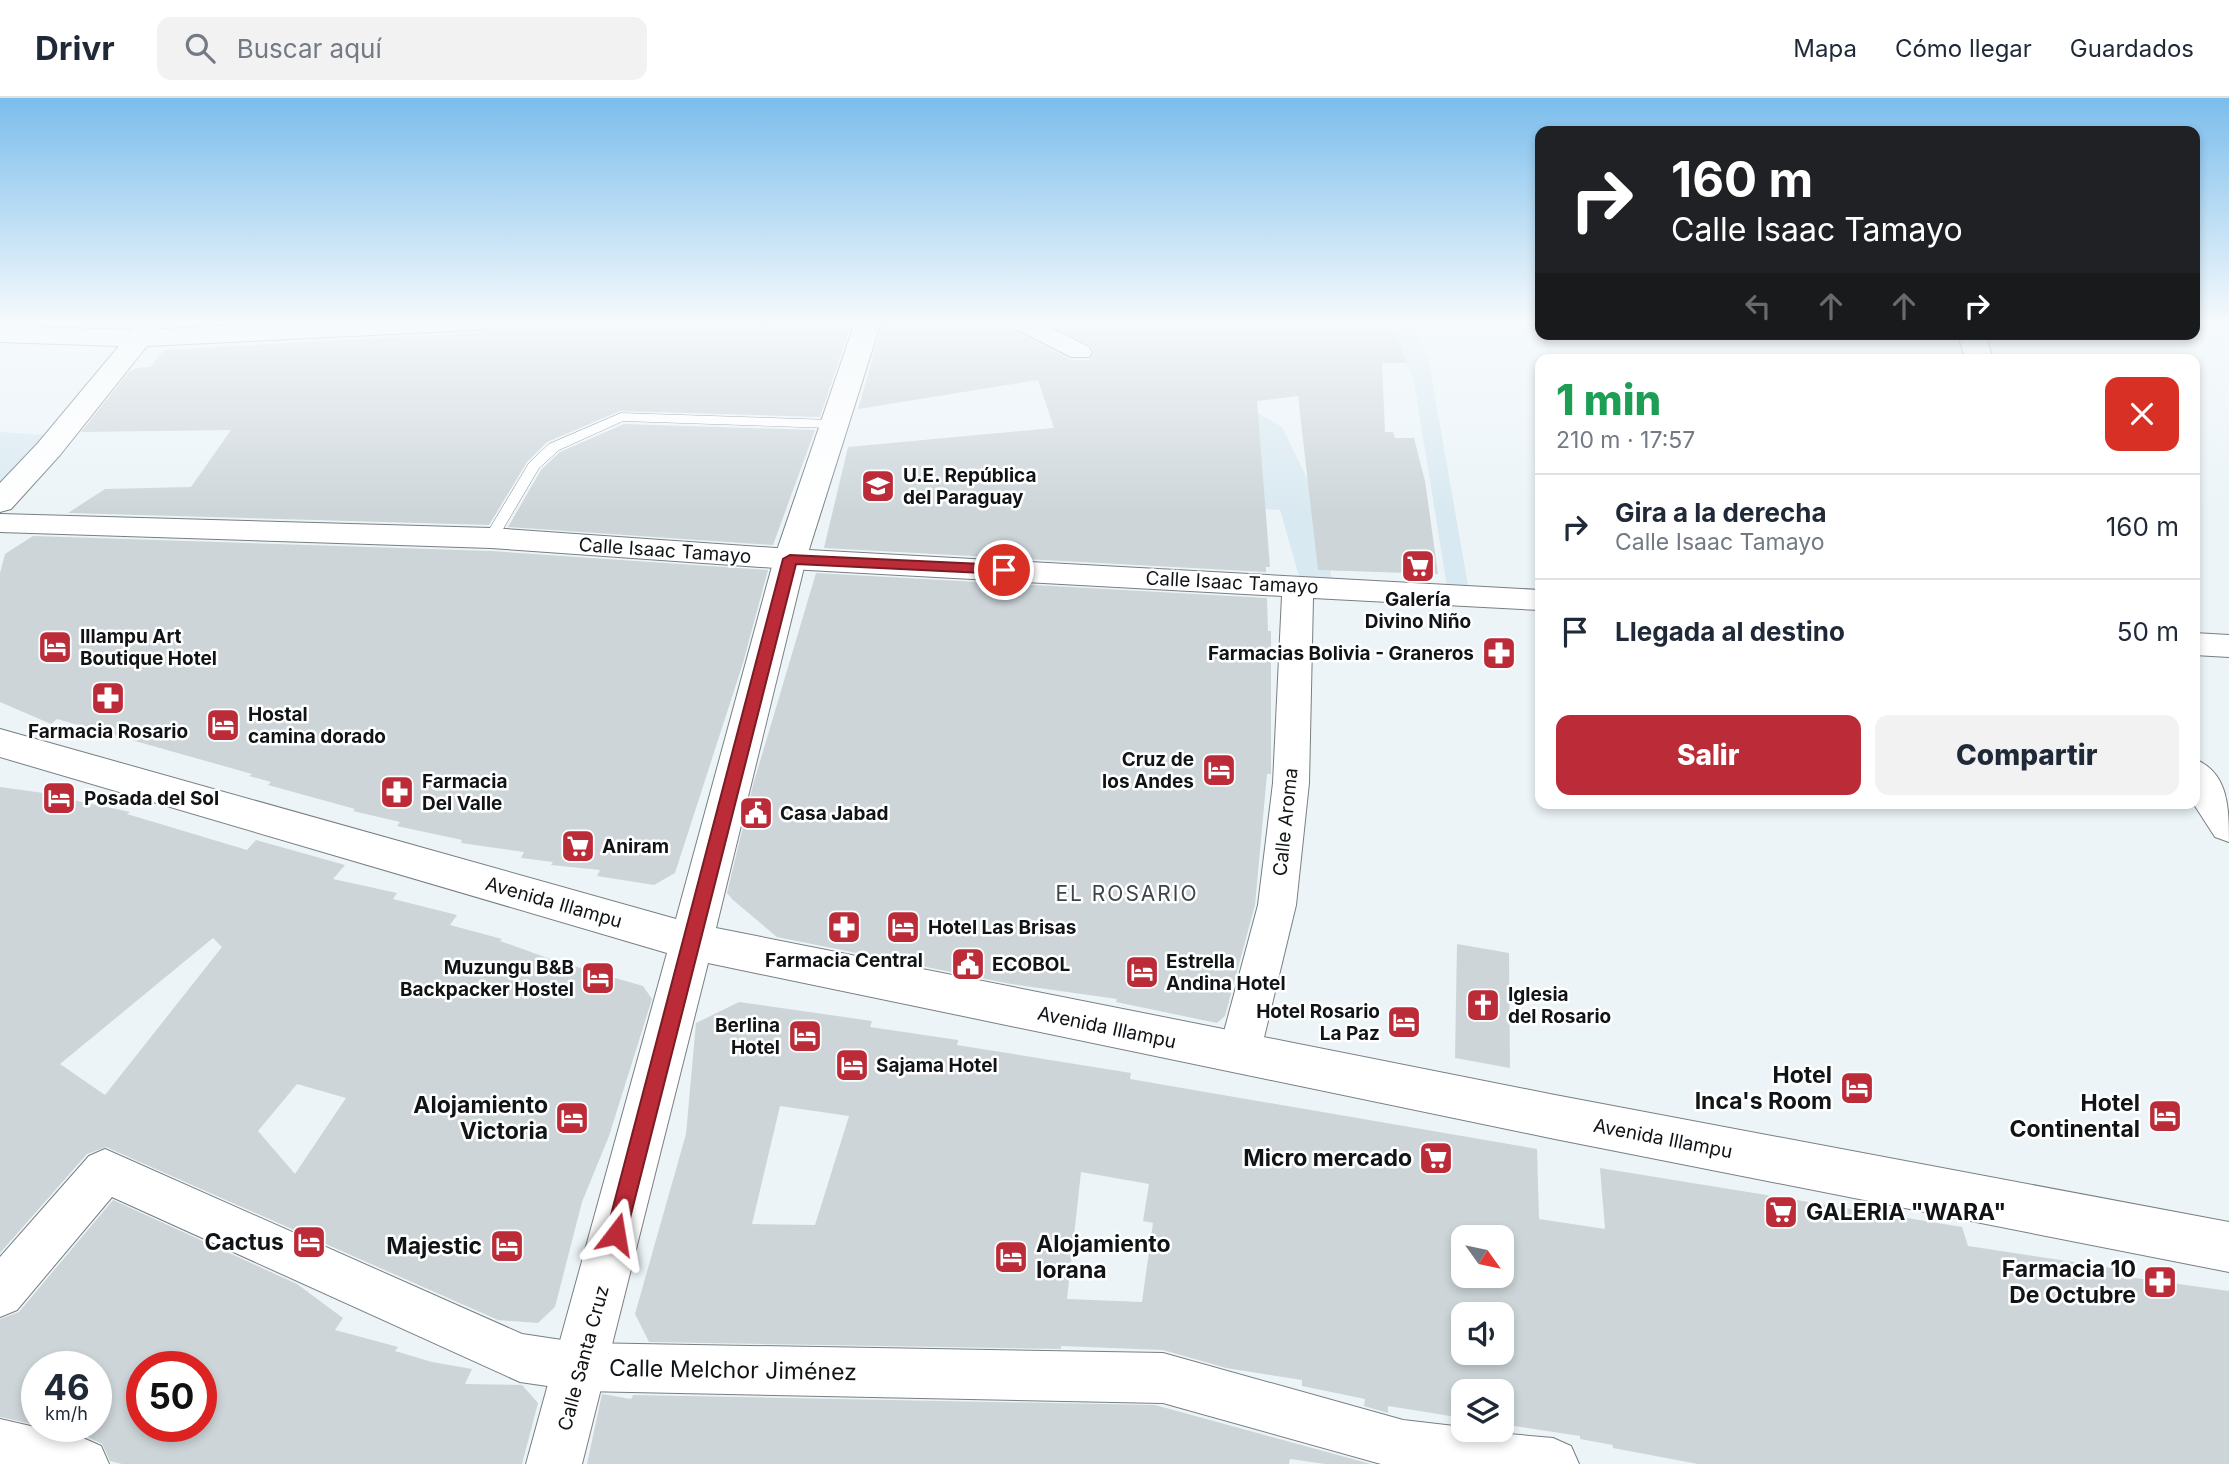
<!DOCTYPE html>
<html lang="es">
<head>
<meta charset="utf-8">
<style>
	:root { --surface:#fff; --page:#f2f2f3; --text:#1f2937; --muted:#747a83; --line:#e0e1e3; --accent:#bb2b38 }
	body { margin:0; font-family:Inter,sans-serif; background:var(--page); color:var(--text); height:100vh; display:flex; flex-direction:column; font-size:26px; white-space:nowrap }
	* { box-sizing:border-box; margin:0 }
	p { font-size:23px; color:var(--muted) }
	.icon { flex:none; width:38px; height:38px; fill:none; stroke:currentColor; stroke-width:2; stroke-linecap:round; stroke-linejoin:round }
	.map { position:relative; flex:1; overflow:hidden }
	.drawer { position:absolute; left:1535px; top:256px; width:665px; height:455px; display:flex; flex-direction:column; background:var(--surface); border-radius:14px; box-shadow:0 4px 10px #0003 }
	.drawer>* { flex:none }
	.guide { position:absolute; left:1535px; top:28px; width:665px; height:214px; border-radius:14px; box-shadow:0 4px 10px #0003; background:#202124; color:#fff; overflow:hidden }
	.needle { width:46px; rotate:123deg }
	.fabs { position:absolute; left:1451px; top:1127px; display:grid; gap:14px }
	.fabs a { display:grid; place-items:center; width:63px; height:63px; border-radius:14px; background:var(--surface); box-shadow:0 4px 10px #0003; font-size:35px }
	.speed { position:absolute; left:21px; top:1253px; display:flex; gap:14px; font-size:35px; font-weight:700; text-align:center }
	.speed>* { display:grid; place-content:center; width:91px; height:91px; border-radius:50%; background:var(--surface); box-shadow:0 4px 10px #0003; line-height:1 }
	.speed small { font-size:18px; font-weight:400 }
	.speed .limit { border:10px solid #d22; background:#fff; color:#111 }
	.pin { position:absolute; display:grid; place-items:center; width:60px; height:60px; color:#fff; margin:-30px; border:4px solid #fff; border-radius:50%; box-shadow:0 2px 7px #0007 }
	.me { position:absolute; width:77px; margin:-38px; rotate:14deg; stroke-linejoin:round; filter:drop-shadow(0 0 5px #0008) }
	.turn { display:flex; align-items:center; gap:24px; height:147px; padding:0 21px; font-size:32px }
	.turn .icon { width:91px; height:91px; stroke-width:2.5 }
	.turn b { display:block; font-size:49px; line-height:60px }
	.lanes { display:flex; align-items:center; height:66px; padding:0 21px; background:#0003; justify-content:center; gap:35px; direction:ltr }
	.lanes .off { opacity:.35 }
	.round { display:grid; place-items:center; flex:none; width:74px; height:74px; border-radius:14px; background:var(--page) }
	.headline { display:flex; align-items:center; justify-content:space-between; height:119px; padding:0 21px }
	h1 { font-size:42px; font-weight:800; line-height:52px; color:#1e9e55 }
	.cta { display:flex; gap:14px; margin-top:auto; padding:14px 21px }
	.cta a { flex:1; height:80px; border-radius:14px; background:var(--accent); color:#fff; font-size:28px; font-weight:800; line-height:80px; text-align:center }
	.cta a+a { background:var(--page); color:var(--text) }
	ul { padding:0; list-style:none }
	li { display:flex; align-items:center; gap:21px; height:105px; padding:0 21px; border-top:2px solid var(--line) }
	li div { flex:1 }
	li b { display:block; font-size:26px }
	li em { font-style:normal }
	header { display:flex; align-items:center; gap:42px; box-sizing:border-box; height:98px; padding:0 35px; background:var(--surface); border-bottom:2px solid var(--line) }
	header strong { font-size:33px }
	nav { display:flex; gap:38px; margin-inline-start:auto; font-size:24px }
	.search { width:490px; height:63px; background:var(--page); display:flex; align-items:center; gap:18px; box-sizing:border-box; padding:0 24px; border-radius:14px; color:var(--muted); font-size:26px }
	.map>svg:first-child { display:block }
	.built { fill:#d9e9f1 }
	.building { fill:#cdd5d9; fill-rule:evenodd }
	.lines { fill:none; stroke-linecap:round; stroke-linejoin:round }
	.lane-casing { stroke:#787f83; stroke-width:1 }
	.street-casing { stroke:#787f83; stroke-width:2 }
	.secondary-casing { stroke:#787f83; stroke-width:2 }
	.lane { fill:#fff; fill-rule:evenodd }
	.street { fill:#fff; fill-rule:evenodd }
	.secondary { fill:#fff; fill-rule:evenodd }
	.route { fill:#bb2b38; stroke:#7a1c24; stroke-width:2 }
	.labels { text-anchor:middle; stroke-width:5; stroke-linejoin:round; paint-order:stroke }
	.poi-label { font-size:19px; font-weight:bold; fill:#111416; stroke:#fff; text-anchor:start }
	.street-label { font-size:19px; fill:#111416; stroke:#fff }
	.neighbourhood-label { font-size:21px; letter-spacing:2px; fill:#3e4548; stroke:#fff }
	.near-poi-label { font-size:23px; font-weight:bold; fill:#111416; stroke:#fff; text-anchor:end }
	.near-street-label { font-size:23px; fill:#111416; stroke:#fff }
</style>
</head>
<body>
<header>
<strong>Drivr</strong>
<div class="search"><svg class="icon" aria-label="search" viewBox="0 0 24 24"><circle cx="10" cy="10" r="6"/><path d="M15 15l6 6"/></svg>Buscar aquí</div>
<nav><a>Mapa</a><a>Cómo llegar</a><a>Guardados</a></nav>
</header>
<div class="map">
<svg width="2229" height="1366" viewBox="0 0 2229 1366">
	<rect width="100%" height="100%" fill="#ecf4f8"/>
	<path class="built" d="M1390,224H1410L1428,259L1469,493L1447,489L1414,283Z
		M1133,244L1282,329L1318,403L1332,482L1299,478L1280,412L1212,408Z
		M0,334L48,337L0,393Z"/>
	<path class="building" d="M556,224H852L820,319L620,313L547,344L527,364L489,427L68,415L105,391L191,389L231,332L81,334L129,274L136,270L150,269L164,252L474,235L486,230Z
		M883,224H1006L1011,231L1071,262H1089L1094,253L1090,247L1046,224H1345L1394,234L1407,265H1382L1385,334H1393L1395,340H1414L1425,383L1438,476L1318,472L1298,298L1257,303L1270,469H1266V474L824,450L848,349L1054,330L1038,282L858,311Z
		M624,326L815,332L773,447L508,429L541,372L560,354Z
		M33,438L491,453L768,472L743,565L675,775L654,787L597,778L600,772L551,767L553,764L521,760L524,754L461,745L462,742L397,728L400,724L353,713L355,711L268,687L271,684L249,678L252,676L57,621L51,626L0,604V475L5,456Z
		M816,475L1267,500L1268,533H1271V676H1267L1255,807L1225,918L1217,925L1116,904L1117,901L1011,886L777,839L733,802L727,795L753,687Z
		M0,689L65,698L63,700L130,714L127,716L247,752L256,742L345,767L333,781L397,795L393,801L457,817L450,827L502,841L500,843L556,863L643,888L652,901L609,1038L582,1104L555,1209L538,1225L498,1222L106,1049L87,1056L0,1155ZM213,840L222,849L105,997L60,966ZM297,986L346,1000L295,1076L258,1033Z
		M1457,846L1509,855L1510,970L1455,960Z
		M739,904L872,923L870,929L958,942L957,947L1131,975L1130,981L1537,1051L1539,1121L1605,1131L1600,1070L1962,1129L1968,1148L2126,1172L2128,1179L2229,1193V1366H1698L1613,1350V1347L1580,1341V1338L1502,1326V1293H1463V1320L1388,1308V1315L1364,1308L1365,1301L1302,1288V1282L1226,1270L1163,1252L1061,1248V1251L649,1244L635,1216L686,1036L696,925ZM780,1008L849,1018L815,1127L752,1126ZM1081,1074L1149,1086L1143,1123L1153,1125L1142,1204L1067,1201ZM1463,1139H1502V1178H1463ZM1463,1216H1502V1255H1463Z
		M113,1102L297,1186L343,1220L335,1232L398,1249L395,1253L432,1264L472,1271L465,1286L522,1287L538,1305L522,1366H122L110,1363L102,1346L84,1337L43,1328H96V1269H37V1327L0,1319V1221L19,1214ZM142,1269H201V1328H142Z
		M602,1296L631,1301L633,1297L1155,1307L1371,1366H1325L1290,1361L1289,1366H587Z"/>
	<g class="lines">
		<g class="lane-casing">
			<path id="lane" d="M621,315L832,322L839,326L832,330L623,323L559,352L539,370L496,443H486L484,440L529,365L549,346Z"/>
		</g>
		<g class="street-casing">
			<path id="street" d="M1009,224H1040L1089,249L1092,254L1089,259H1071L1012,229Z
				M0,416L491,430L790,451L1540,492V512L1313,500L1309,685L1296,807L1260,956L1254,969L1239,975L1224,969L1218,956L1258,807L1273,685L1282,498L790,471L491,450L0,434Z
				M2194,535L2229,537V559L2194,557Z
				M105,1051L522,1236L582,1245L1163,1255L1403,1322L1463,1329V1332L1553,1340L1571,1348L1579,1366H1381L1163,1305L582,1293L520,1284L112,1099L17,1212L0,1219V1159L89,1058Z
				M0,1321L83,1340L101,1348L109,1366H0Z"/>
		</g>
		<g class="secondary-casing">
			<path id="secondary" d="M138,224H161V231L304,224H487L483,230L474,232L147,248L60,357L11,411L0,414V385L38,345L119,248L0,244V228L132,232Z
				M855,224H881L806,461L716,830L1555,997L2229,1124V1174L1555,1041L708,865L582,1366H526L667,855L0,659V631L676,821L774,461Z
				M1958,236H1985L1993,261H1965Z
				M2194,661C2229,674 2229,711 2229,744L2215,739L2193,705Z"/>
		</g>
		<use href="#lane" class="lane"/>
		<use href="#street" class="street"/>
		<use href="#secondary" class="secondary"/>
	</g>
	<linearGradient id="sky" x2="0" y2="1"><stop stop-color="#7bbdec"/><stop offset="0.54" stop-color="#f6fafc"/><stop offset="1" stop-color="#f6fafc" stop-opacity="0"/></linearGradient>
	<rect width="2229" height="415" fill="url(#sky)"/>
	<path class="route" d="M790,457L1004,467L1011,472L1004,476L796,466L626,1136L623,1143L616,1146L609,1143L606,1136L783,461Z"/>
	<defs>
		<g id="school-square" transform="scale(1.75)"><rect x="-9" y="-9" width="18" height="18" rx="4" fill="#bb2b38" stroke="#fff"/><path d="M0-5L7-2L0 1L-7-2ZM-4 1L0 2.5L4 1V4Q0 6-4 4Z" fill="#fff"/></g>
		<g id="supermarket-square" transform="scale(1.75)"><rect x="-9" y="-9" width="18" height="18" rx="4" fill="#bb2b38" stroke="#fff"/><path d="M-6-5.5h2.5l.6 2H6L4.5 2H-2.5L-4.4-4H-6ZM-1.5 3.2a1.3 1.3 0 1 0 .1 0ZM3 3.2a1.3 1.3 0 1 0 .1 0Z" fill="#fff"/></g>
		<g id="hotel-square" transform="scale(1.75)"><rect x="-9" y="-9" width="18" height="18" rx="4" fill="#bb2b38" stroke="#fff"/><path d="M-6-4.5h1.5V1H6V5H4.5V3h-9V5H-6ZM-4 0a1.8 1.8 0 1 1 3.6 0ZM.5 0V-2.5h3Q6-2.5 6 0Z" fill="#fff"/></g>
		<g id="pharmacy-square" transform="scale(1.75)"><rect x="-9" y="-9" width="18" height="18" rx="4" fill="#bb2b38" stroke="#fff"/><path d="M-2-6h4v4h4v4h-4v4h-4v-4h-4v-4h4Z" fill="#fff"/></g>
		<g id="civic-square" transform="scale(1.75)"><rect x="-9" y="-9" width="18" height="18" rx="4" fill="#bb2b38" stroke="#fff"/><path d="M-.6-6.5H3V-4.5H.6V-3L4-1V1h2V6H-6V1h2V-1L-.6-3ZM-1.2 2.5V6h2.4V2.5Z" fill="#fff"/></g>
		<g id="church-square" transform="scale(1.75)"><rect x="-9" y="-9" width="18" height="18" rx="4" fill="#bb2b38" stroke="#fff"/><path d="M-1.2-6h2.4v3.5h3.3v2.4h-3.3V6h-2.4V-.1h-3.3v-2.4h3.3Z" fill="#fff"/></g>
	</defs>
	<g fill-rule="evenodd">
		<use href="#school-square" x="878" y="388"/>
		<use href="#supermarket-square" x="1418" y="468"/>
		<use href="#hotel-square" x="55" y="549"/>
		<use href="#pharmacy-square" x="1499" y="555"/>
		<use href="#pharmacy-square" x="108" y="600"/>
		<use href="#hotel-square" x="223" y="627"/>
		<use href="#hotel-square" x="1219" y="672"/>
		<use href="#pharmacy-square" x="397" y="694"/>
		<use href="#hotel-square" x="59" y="700"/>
		<use href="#civic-square" x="756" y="715"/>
		<use href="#supermarket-square" x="578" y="748"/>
		<use href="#pharmacy-square" x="844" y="829"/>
		<use href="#hotel-square" x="903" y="829"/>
		<use href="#civic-square" x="968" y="866"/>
		<use href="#hotel-square" x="1142" y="874"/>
		<use href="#hotel-square" x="598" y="880"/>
		<use href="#church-square" x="1483" y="907"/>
		<use href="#hotel-square" x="1404" y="924"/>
		<use href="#hotel-square" x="805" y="938"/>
		<use href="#hotel-square" x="852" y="967"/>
		<use href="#hotel-square" x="1857" y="990"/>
		<use href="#hotel-square" x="2165" y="1018"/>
		<use href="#hotel-square" x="572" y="1020"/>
		<use href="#supermarket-square" x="1436" y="1060"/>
		<use href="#supermarket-square" x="1781" y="1114"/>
		<use href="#hotel-square" x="309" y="1144"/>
		<use href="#hotel-square" x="507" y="1148"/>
		<use href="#hotel-square" x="1011" y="1159"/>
		<use href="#pharmacy-square" x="2160" y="1184"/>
	</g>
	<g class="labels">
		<g class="poi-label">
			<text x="903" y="384">U.E. República<tspan x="903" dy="22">del Paraguay</tspan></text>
			<text x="1418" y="508" text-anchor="middle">Galería<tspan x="1418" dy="22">Divino Niño</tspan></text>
			<text x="80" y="545">Illampu Art<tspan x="80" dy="22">Boutique Hotel</tspan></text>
			<text x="1474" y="562" text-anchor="end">Farmacias Bolivia - Graneros</text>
			<text x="248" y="623">Hostal<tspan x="248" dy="22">camina dorado</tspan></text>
			<text x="108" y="640" text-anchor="middle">Farmacia Rosario</text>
			<text x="1194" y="668" text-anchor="end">Cruz de<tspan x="1194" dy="22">los Andes</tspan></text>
			<text x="422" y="690">Farmacia<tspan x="422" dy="22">Del Valle</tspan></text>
			<text x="84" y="707">Posada del Sol</text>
			<text x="780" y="722">Casa Jabad</text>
			<text x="602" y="755">Aniram</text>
			<text x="928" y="836">Hotel Las Brisas</text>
			<text x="844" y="869" text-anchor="middle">Farmacia Central</text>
			<text x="1166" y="870">Estrella<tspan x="1166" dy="22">Andina Hotel</tspan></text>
			<text x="992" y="873">ECOBOL</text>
			<text x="574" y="876" text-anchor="end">Muzungu B&amp;B<tspan x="574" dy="22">Backpacker Hostel</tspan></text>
			<text x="1508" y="903">Iglesia<tspan x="1508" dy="22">del Rosario</tspan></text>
			<text x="1380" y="920" text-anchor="end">Hotel Rosario<tspan x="1380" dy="22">La Paz</tspan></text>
			<text x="780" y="934" text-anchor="end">Berlina<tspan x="780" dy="22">Hotel</tspan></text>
			<text x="876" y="974">Sajama Hotel</text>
		</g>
		<g class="street-label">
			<text transform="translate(665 452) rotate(4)" y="7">Calle Isaac Tamayo</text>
			<text transform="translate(1232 484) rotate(3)" y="7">Calle Isaac Tamayo</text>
			<text transform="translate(1285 724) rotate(-84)" y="7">Calle Aroma</text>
			<text transform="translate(554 804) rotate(16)" y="7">Avenida Illampu</text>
			<text transform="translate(1107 929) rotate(12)" y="7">Avenida Illampu</text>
			<text transform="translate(1663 1040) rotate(11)" y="7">Avenida Illampu</text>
			<text transform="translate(583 1260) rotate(-75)" y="7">Calle Santa Cruz</text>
		</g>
		<g class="neighbourhood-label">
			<text x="1127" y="803">EL ROSARIO</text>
		</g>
		<g class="near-poi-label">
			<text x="1832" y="985">Hotel<tspan x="1832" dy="26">Inca's Room</tspan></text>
			<text x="2140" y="1013">Hotel<tspan x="2140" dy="26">Continental</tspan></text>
			<text x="548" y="1015">Alojamiento<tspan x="548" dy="26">Victoria</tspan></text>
			<text x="1412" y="1068">Micro mercado</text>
			<text x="1806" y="1122" text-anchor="start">GALERIA "WARA"</text>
			<text x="284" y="1152">Cactus</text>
			<text x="1036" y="1154" text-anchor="start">Alojamiento<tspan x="1036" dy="26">Iorana</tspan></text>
			<text x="482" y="1156">Majestic</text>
			<text x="2136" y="1179">Farmacia 10<tspan x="2136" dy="26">De Octubre</tspan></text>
		</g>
		<g class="near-street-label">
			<text transform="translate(733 1272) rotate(1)" y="8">Calle Melchor Jiménez</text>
		</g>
	</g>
</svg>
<div class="fabs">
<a><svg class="needle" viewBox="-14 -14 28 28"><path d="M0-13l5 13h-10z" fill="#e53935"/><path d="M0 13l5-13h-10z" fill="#747a83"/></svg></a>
<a><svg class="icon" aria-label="sound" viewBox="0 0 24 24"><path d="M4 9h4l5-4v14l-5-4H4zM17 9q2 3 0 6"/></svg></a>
<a><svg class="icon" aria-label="layers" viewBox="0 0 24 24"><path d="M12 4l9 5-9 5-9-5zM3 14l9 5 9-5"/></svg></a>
</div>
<div class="speed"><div>46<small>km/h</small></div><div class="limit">50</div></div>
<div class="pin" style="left:1004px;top:472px;background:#d93025"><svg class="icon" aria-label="arrive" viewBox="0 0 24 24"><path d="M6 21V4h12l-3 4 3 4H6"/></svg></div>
<svg class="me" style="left:616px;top:1136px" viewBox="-20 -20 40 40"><path d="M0-17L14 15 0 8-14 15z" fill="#bb2b38" stroke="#fff" stroke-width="4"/></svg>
<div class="guide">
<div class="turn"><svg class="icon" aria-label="right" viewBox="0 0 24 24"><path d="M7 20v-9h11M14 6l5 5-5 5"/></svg><div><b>160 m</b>Calle Isaac Tamayo</div></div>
<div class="lanes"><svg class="icon off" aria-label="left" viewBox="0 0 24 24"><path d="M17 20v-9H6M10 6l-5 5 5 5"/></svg><svg class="icon off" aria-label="ahead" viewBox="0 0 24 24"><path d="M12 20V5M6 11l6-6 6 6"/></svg><svg class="icon off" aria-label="ahead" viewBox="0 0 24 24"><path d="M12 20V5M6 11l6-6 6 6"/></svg><svg class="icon" aria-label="right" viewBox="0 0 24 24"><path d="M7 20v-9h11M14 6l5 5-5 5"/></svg></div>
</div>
<section class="drawer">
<div class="headline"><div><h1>1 min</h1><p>210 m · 17:57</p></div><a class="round" style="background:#d93025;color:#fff"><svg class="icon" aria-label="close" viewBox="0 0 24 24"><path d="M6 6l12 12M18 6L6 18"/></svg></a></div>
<ul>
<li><svg class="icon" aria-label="right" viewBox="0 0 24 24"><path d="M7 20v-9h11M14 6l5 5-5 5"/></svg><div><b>Gira a la derecha</b><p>Calle Isaac Tamayo</p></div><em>160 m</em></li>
<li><svg class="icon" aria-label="arrive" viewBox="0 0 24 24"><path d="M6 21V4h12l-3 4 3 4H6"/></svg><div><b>Llegada al destino</b></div><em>50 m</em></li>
</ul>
<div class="cta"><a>Salir</a><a>Compartir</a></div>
</section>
</div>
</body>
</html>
